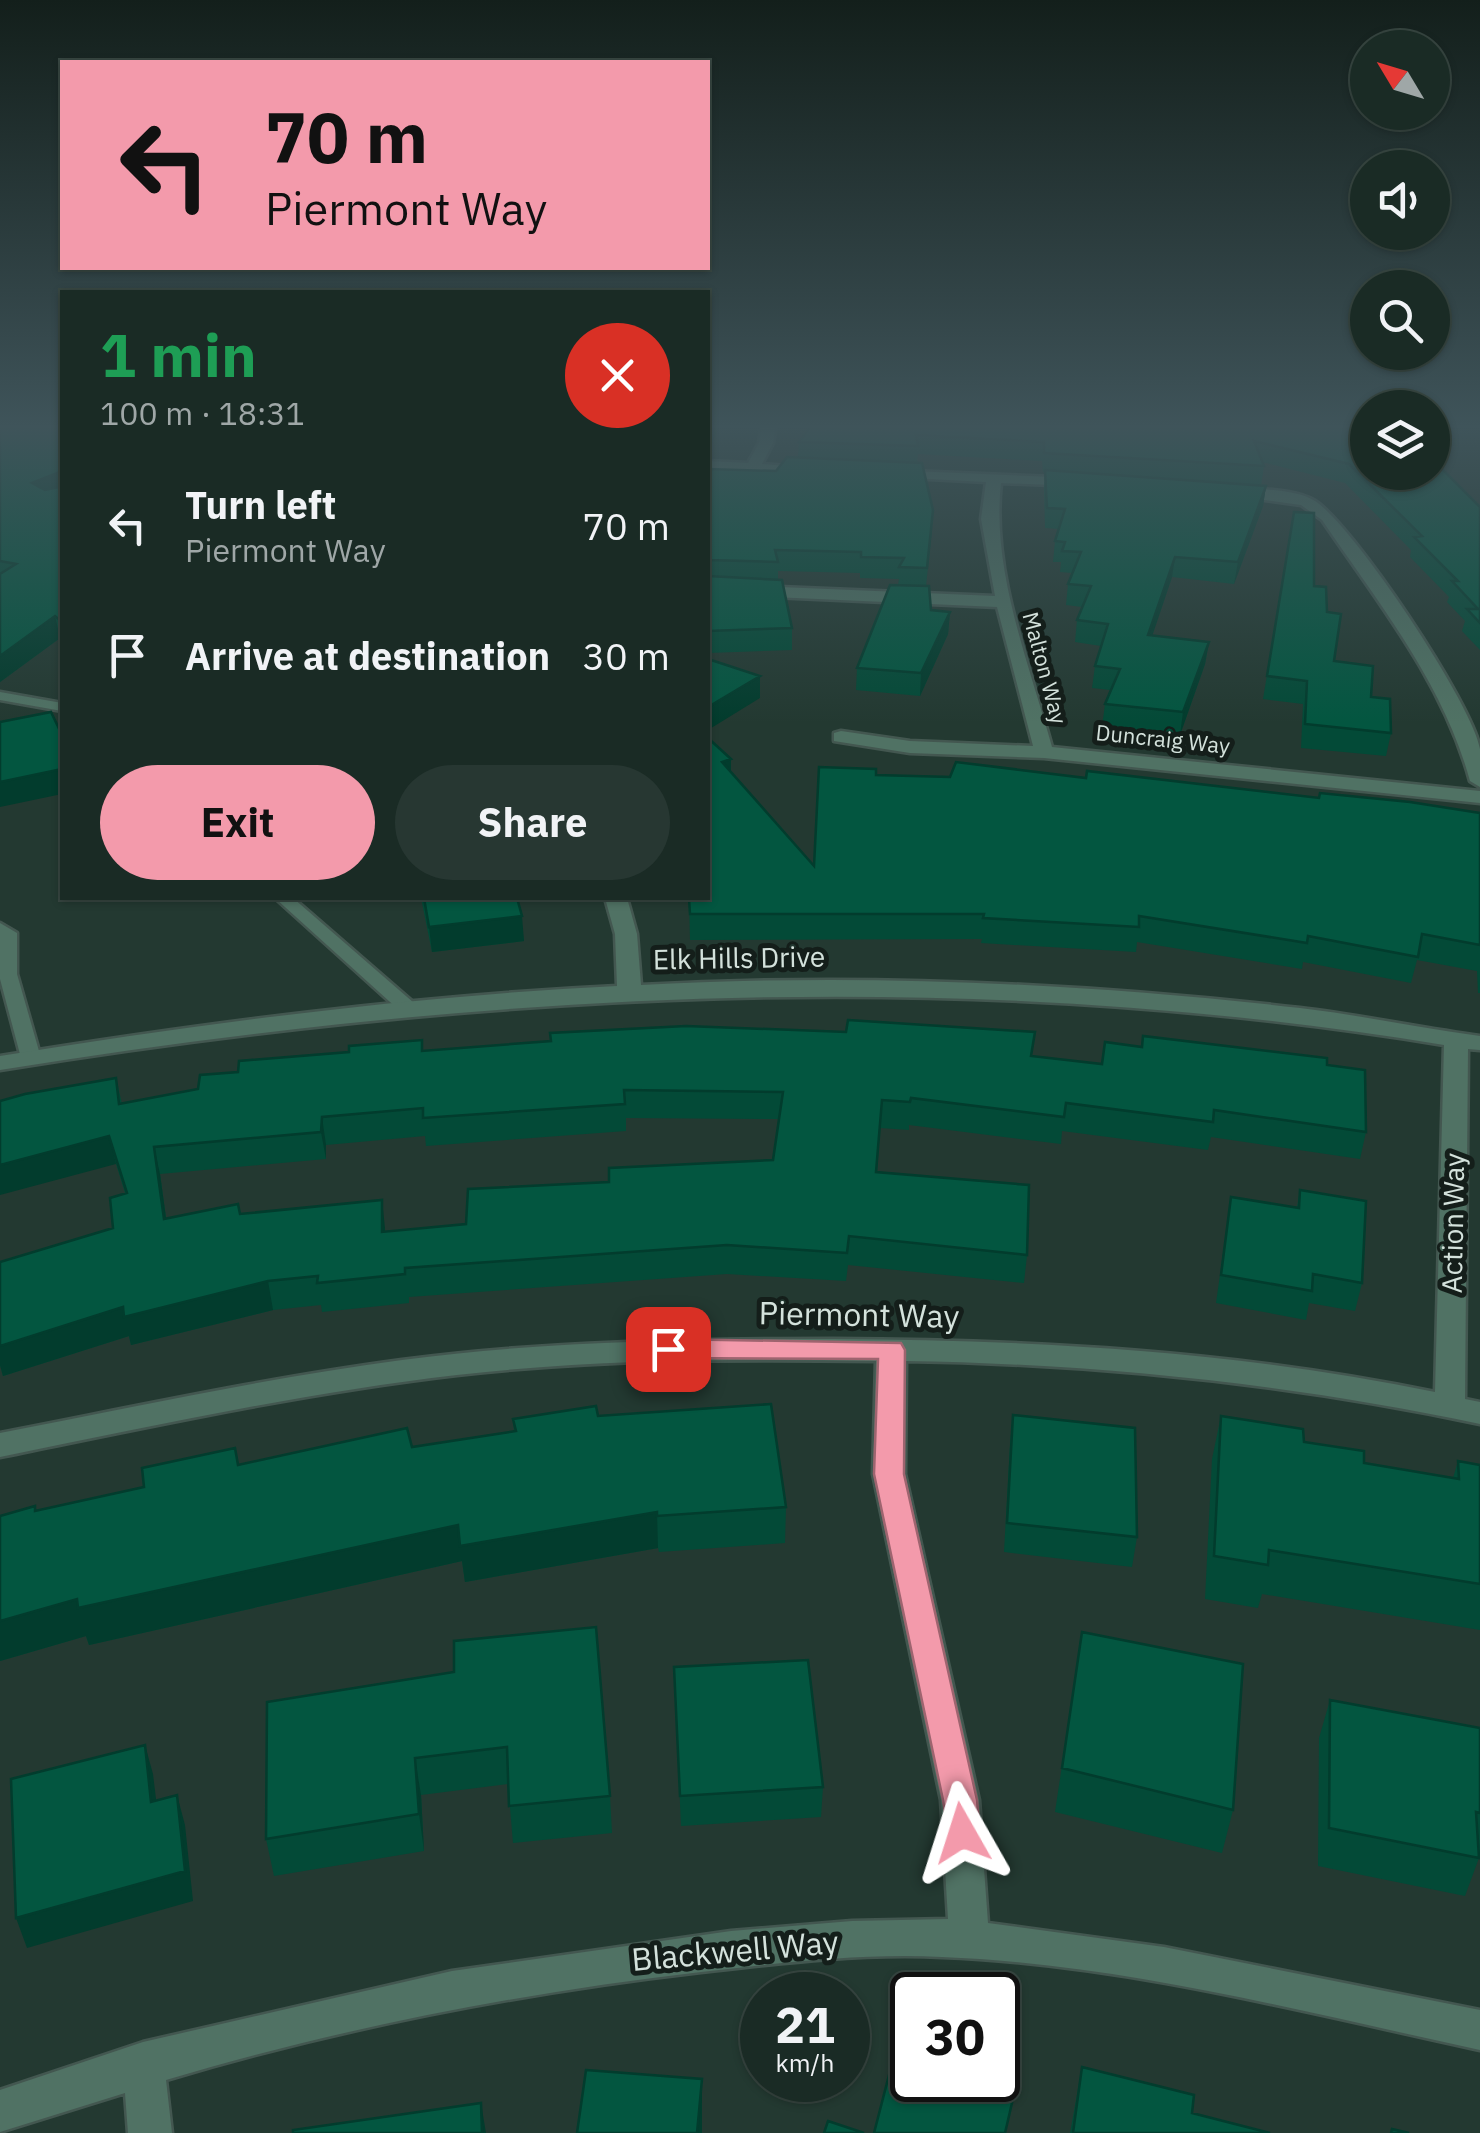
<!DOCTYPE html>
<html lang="en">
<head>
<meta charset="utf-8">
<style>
	:root { --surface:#1a2b25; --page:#273732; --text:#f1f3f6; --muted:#9fa7a7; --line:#384742; --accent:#f39aab }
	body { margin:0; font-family:"IBM Plex Sans",sans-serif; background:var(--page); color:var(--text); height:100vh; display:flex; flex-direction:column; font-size:38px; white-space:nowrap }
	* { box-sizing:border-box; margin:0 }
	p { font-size:32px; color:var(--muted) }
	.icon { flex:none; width:55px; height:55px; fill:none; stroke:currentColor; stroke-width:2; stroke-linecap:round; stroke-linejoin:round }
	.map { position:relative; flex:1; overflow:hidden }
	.side { position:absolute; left:60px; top:290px; width:650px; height:610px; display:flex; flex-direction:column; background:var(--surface); border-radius:0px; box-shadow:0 2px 8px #0004,0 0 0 2px var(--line) }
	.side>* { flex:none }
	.hud { position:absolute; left:60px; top:60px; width:650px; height:210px; border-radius:0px; box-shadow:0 2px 8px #0004,0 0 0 2px var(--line); background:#f39aab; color:#111; overflow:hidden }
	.needle { width:65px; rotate:308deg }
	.tools { position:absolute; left:1350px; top:30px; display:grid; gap:20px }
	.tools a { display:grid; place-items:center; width:100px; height:100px; border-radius:50%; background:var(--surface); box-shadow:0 2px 8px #0004,0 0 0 2px var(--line); font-size:50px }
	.speed { position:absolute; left:740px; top:1972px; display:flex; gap:20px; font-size:50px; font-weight:700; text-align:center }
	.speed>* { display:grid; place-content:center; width:130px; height:130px; border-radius:50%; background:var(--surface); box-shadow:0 2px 8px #0004,0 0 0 2px var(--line); line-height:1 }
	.speed small { font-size:25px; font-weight:400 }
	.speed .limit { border:5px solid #111; border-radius:15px; background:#fff; color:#111 }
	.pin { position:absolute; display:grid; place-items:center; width:85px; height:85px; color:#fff; margin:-42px; border-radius:20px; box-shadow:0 5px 15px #0006 }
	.me { position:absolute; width:110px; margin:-55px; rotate:354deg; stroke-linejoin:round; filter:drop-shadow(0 0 8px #0008) }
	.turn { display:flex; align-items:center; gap:35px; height:210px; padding:0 40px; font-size:45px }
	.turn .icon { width:130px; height:130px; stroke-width:2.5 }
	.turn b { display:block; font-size:70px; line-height:85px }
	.round { display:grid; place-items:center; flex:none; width:105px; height:105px; border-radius:52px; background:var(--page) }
	.headline { display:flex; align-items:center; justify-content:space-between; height:170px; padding:0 40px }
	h1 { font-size:60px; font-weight:800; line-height:75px; color:#1e9e55 }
	.cta { display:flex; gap:20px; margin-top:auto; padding:20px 40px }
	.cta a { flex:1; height:115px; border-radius:60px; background:var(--accent); color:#111; font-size:40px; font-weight:800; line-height:115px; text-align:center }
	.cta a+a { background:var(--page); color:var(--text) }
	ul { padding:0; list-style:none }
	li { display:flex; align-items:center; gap:30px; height:130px; padding:0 40px }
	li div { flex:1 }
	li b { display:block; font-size:38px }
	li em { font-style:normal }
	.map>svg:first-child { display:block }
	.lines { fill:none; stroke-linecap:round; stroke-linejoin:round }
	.lane-casing { stroke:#435750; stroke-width:5 }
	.street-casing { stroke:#435750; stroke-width:5 }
	.lane { fill:#507264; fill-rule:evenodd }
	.street { fill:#507264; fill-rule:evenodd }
	.wall { fill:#034a37; fill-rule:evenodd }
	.shaded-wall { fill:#023c2d }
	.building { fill:#035640; stroke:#023c2d; stroke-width:2.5; fill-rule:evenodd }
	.route { fill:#f39aab; stroke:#9e646f; stroke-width:2.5 }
	.labels { text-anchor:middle; stroke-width:10; stroke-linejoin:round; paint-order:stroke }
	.far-street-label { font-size:22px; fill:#d4e2dc; stroke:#141e1a }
	.street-label { font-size:28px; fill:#d4e2dc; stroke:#141e1a }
	.near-street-label { font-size:32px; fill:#d4e2dc; stroke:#141e1a }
</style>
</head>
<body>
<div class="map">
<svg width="1480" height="2133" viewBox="0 0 1480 2133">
	<rect width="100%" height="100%" fill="#233931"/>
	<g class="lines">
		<g class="lane-casing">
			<path id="lane" d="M0,692L62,703V711L0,700Z
				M275,898H293L414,1003L417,1007L414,1011H400Z
				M0,923L17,933V974L41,1058L31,1064L21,1058L0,979Z"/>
		</g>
		<g class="street-casing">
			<path id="street" d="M762,424H776L773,443L762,464L812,468L819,472L817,475L708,469V461L748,463L759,443Z
				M887,470L1077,478L1084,482L1077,486L1001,483C991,570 1029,663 1052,747L1480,791V803L1044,758L910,753L834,741V733L841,731L910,741L1033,746L997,607L708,594V584L995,596L981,519L986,482L892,477L885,473Z
				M1232,487C1256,490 1294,488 1315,501C1352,524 1473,704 1480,749C1480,761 1480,775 1480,787L1470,781C1443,682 1379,604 1322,520L1301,505L1227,495L1224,492Z
				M605,898H627L637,934L641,985C860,973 1082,983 1300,1008C1360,1015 1420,1028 1480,1036V1050L1468,1049L1465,1399L1480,1402V1424C1291,1384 1099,1364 906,1361L905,1474L979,1800L988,1923L1164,1947L1480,2010V2050C1304,2012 1123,1964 942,1957C862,1953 780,1963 701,1972C520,1993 340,2028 166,2080L172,2133H128L125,2093L0,2132V2090L143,2042L452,1971L731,1931L852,1921L948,1919L941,1800L873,1474L876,1361C737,1359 596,1359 457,1375C303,1393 152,1426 0,1457V1433C134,1407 267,1378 402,1360C545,1341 689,1339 833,1339C1034,1340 1237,1351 1435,1392L1444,1045C959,965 483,992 0,1070V1056C205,1023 410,996 617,986L615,934Z"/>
		</g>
		<use href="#lane" class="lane"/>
		<use href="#street" class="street"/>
	</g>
	<path class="wall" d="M0,424H62V640L60,638L0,682Z
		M812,424H1368L1480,507V650L1462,631L1465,621L1447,602L1449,597L1410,557L1411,550L1345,483L1262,462L1264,466L1261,486H1266L1263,506L1234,584L1172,577L1152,636L1209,642L1205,664L1180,735L1102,727L1105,704L1110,690L1092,688L1095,666L1101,646L1075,642L1077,620L1082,607L1066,605L1068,584L1072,573L1060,572L1061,562H1053L1055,541L1059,529L1045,528L1044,489L1045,472H1043L1042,461L918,454L917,462L932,530L926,586L931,610L950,612L948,634L920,696L856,690L857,668L898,585L899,579L860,578V573L778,571V580L792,628V650L708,653V469L776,471L798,457L799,442Z
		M1294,512L1314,586L1327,612L1334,661L1371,697L1391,733L1386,756L1301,748L1303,704L1263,699Z
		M731,759V771L814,866L876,775L1086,778L1480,813V993H1478L1477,971L1417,960L1411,983L1303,962L1302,969L1137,942L1136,952L981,943L982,939L690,940L689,898Z
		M421,898H517L524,941L432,952Z
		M422,1040L423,1051L1033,1056L1102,1064L1327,1065L1366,1132L1360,1159L1211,1137L1208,1150L1062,1131L1061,1144L909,1125V1130L880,1128L877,1172L1027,1255L1024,1283L848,1265L846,1281L727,1274L409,1297V1303L322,1312L321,1305L273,1310L131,1345L129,1336L3,1376L0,1365V1262L113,1228L125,1193L116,1164L25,1094L116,1078L122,1104L198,1089L238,1072ZM626,1118L779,1119L773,1160L609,1182L466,1224L385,1232L240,1214L166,1218L160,1174L326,1159V1145L425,1136L426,1146L626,1131Z
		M1300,1190L1362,1283L1355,1311L1309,1303L1306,1320L1216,1303L1231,1197L1297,1207Z
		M1013,1415L1137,1537L1132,1567L1004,1552L1010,1444Z
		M598,1416L786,1507L785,1543L659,1552L658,1548L465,1582L462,1561L89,1645L86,1636L0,1661V1516L36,1511L144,1487L235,1448L239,1465L412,1447L514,1431L513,1419Z
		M1221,1416L1364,1463L1453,1478L1458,1461L1480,1465V1630L1262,1594L1258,1608L1205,1599L1212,1459Z
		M1082,1632L1233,1810L1222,1853L1055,1812Z
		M674,1667L823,1787L821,1817L681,1826Z
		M454,1672L610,1796L612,1833L513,1843L508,1784L421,1795L424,1851L274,1876L266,1839Z
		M1330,1700L1480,1728V1854H1478L1479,1858L1465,1896L1318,1866L1319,1738Z
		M1082,2067L1192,2113L1270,2133H1070Z"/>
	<path class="shaded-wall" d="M712,424H720L708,453V434Z
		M60,472L62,492L36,502L32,483Z
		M1266,486L1263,506L1234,584L1238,562Z
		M1175,557L1172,577L1145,657L1148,635Z
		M950,612L948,634L920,696L921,673Z
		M55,616L60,638L0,682V656Z
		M1209,642L1205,664L1180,735L1183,712Z
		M760,676V698L708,730V707Z
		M731,759V783L722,762Z
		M62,769V794L0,807V782Z
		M522,916L524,941L432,952L429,927Z
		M322,1117L326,1145V1159L321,1132Z
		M109,1136L116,1164L0,1195V1165Z
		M154,1147L160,1174L170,1247L164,1219Z
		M382,1200L385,1228L386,1260L382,1232Z
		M268,1281L273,1310L131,1345L129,1336L3,1376L0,1365V1346L123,1307Z
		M657,1512L658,1548L465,1582L460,1546Z
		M458,1525L462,1561L89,1645L86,1636L0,1661V1621L77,1599Z
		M145,1745L153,1774L160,1832L151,1802Z
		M415,1758L421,1795L424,1851L419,1814Z
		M177,1795L185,1825L193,1901L27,1948L16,1918Z
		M702,2079V2133H697Z
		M481,2103L486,2133H482Z"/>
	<path class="building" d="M0,424H62V622L55,616L0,656V574L16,564L0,561ZM60,472L59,487L45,490L32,483Z
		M812,424H1368V472H1432V459L1480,507V623L1467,609H1478L1452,581H1458L1414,537L1422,536L1349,464L1254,441L1264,466L1044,453V442L916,435L918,446L799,442Z
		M787,457L922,463L933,510L927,568L899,567L904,558L861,557V552L775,550L778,562L708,560V469L776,471Z
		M1045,470L1266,486L1238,562L1175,557L1148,635L1209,642L1183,712L1105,704L1120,669L1095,666L1108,624L1077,620L1091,586L1068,584L1081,552L1062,551L1065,542L1055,541L1065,509L1047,508Z
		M1294,512L1314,513V586L1326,587L1327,612L1341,614L1334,661L1373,666L1371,697L1390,699L1391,733L1305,724L1307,681L1267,676Z
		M708,576L782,580L792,628L708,631Z
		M890,585L929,586L931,610L950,612L921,673L857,668Z
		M708,659L760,676L708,707Z
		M51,712L62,735V769L0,782V722Z
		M708,738L731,759L722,762L814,866L819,767L876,769V775L950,777L956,762L1086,778L1087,771L1319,798L1320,793L1410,802L1480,813V945L1422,934L1418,957L1308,936L1307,943L1139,916V927L983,918L984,914H690L689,898H708Z
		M424,898H517L522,916L429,927Z
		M848,1020L1035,1032L1031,1056L1102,1064L1105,1042L1142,1047L1143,1036L1327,1058V1065L1365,1070L1366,1132L1214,1110L1213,1122L1066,1103L1064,1117L911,1098L910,1102L882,1100L876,1172L1029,1185L1027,1255L849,1236L847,1253L727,1245L405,1268V1274L317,1283L318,1276L268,1281L124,1317L123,1307L0,1346V1262L113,1228L110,1198L127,1193L109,1136L0,1165V1101L25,1094L116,1078L119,1104L198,1089L200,1075L238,1072L239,1061L349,1052V1046L422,1040V1051L551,1041L550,1033L686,1026L846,1032ZM624,1090L783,1092L773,1160L609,1168V1182L468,1189L466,1224L382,1232V1200L240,1214L238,1204L164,1219L154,1147L321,1132L322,1117L423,1108V1118L625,1104Z
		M1300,1190L1366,1201L1362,1283L1313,1274L1312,1291L1221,1275L1231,1197L1299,1208Z
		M771,1404L786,1507L657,1516V1512L460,1546L458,1525L78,1608L77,1599L0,1621V1516L35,1506V1511L144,1487L142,1468L235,1448L238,1465L407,1428L412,1447L516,1431L513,1419L596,1406L598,1416Z
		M1013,1415L1135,1428L1137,1537L1007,1523Z
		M1221,1416L1303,1429L1304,1442L1364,1451V1463L1459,1479L1458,1461L1480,1465V1584L1269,1550L1268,1565L1214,1556Z
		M596,1627L610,1796L509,1806L507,1747L415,1758L419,1814L266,1839L267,1702L454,1672V1641Z
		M1082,1632L1243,1664L1233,1810L1062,1768Z
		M808,1660L823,1787L680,1796L674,1667Z
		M1330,1700L1480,1728V1813L1476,1812L1479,1858L1329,1828Z
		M145,1745L151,1802L177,1795L185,1871L16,1918L11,1779Z
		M895,2052L912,2058V2080H984L1015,2090L1005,2133H874Z
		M1082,2067L1194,2095L1192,2113L1270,2133H1073Z
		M586,2070L702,2079L697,2133H577Z
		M481,2103L482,2133H293V2130Z
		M828,2121L864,2133H824Z
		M1392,2129L1409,2133H1391Z"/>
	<linearGradient id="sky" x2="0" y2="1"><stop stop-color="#131f1b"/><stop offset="0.59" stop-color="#3f545a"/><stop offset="1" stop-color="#3f545a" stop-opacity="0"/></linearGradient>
	<rect width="1480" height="723" fill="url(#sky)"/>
	<path class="route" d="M668,1339L901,1343L905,1350L904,1474L977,1800L980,1833L975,1844L962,1849L950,1844L943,1800L874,1474L878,1359L668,1358L654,1349Z"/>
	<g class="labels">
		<g class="far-street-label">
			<text transform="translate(1045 668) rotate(75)" y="8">Malton Way</text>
			<text transform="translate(1163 739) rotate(6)" y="8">Duncraig Way</text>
		</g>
		<g class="street-label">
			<text transform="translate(739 958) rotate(-1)" y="10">Elk Hills Drive</text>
			<text transform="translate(1453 1223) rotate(-89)" y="10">Action Way</text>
		</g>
		<g class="near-street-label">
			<text transform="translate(859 1315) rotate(1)" y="11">Piermont Way</text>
			<text transform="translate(735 1951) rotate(-5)" y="11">Blackwell Way</text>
		</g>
	</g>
</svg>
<div class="tools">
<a><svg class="needle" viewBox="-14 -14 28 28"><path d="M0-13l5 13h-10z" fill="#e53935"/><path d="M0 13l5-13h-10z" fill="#9fa7a7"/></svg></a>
<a><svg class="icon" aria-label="sound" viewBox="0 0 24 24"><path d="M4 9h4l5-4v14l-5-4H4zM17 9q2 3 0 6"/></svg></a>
<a><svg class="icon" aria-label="search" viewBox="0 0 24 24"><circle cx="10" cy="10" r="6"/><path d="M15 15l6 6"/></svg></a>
<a><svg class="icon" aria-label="layers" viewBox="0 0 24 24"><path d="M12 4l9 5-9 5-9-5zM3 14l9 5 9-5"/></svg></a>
</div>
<div class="speed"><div>21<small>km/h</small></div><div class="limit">30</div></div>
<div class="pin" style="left:668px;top:1349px;background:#d93025"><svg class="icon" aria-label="arrive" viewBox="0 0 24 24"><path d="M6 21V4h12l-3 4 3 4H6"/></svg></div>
<svg class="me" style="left:962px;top:1833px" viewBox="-20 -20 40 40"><path d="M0-17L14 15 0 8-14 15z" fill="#f39aab" stroke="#fff" stroke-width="4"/></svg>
<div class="hud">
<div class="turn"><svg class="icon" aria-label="left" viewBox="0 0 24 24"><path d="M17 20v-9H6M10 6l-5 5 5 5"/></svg><div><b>70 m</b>Piermont Way</div></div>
</div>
<section class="side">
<div class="headline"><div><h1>1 min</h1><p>100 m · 18:31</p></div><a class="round" style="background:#d93025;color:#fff"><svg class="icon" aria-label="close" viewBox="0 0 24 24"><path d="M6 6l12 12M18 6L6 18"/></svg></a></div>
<ul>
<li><svg class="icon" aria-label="left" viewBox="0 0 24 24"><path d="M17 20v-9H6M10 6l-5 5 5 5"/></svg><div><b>Turn left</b><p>Piermont Way</p></div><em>70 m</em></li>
<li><svg class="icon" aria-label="arrive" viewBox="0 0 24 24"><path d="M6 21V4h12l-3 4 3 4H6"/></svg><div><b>Arrive at destination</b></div><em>30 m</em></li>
</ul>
<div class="cta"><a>Exit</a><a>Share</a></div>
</section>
</div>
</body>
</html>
